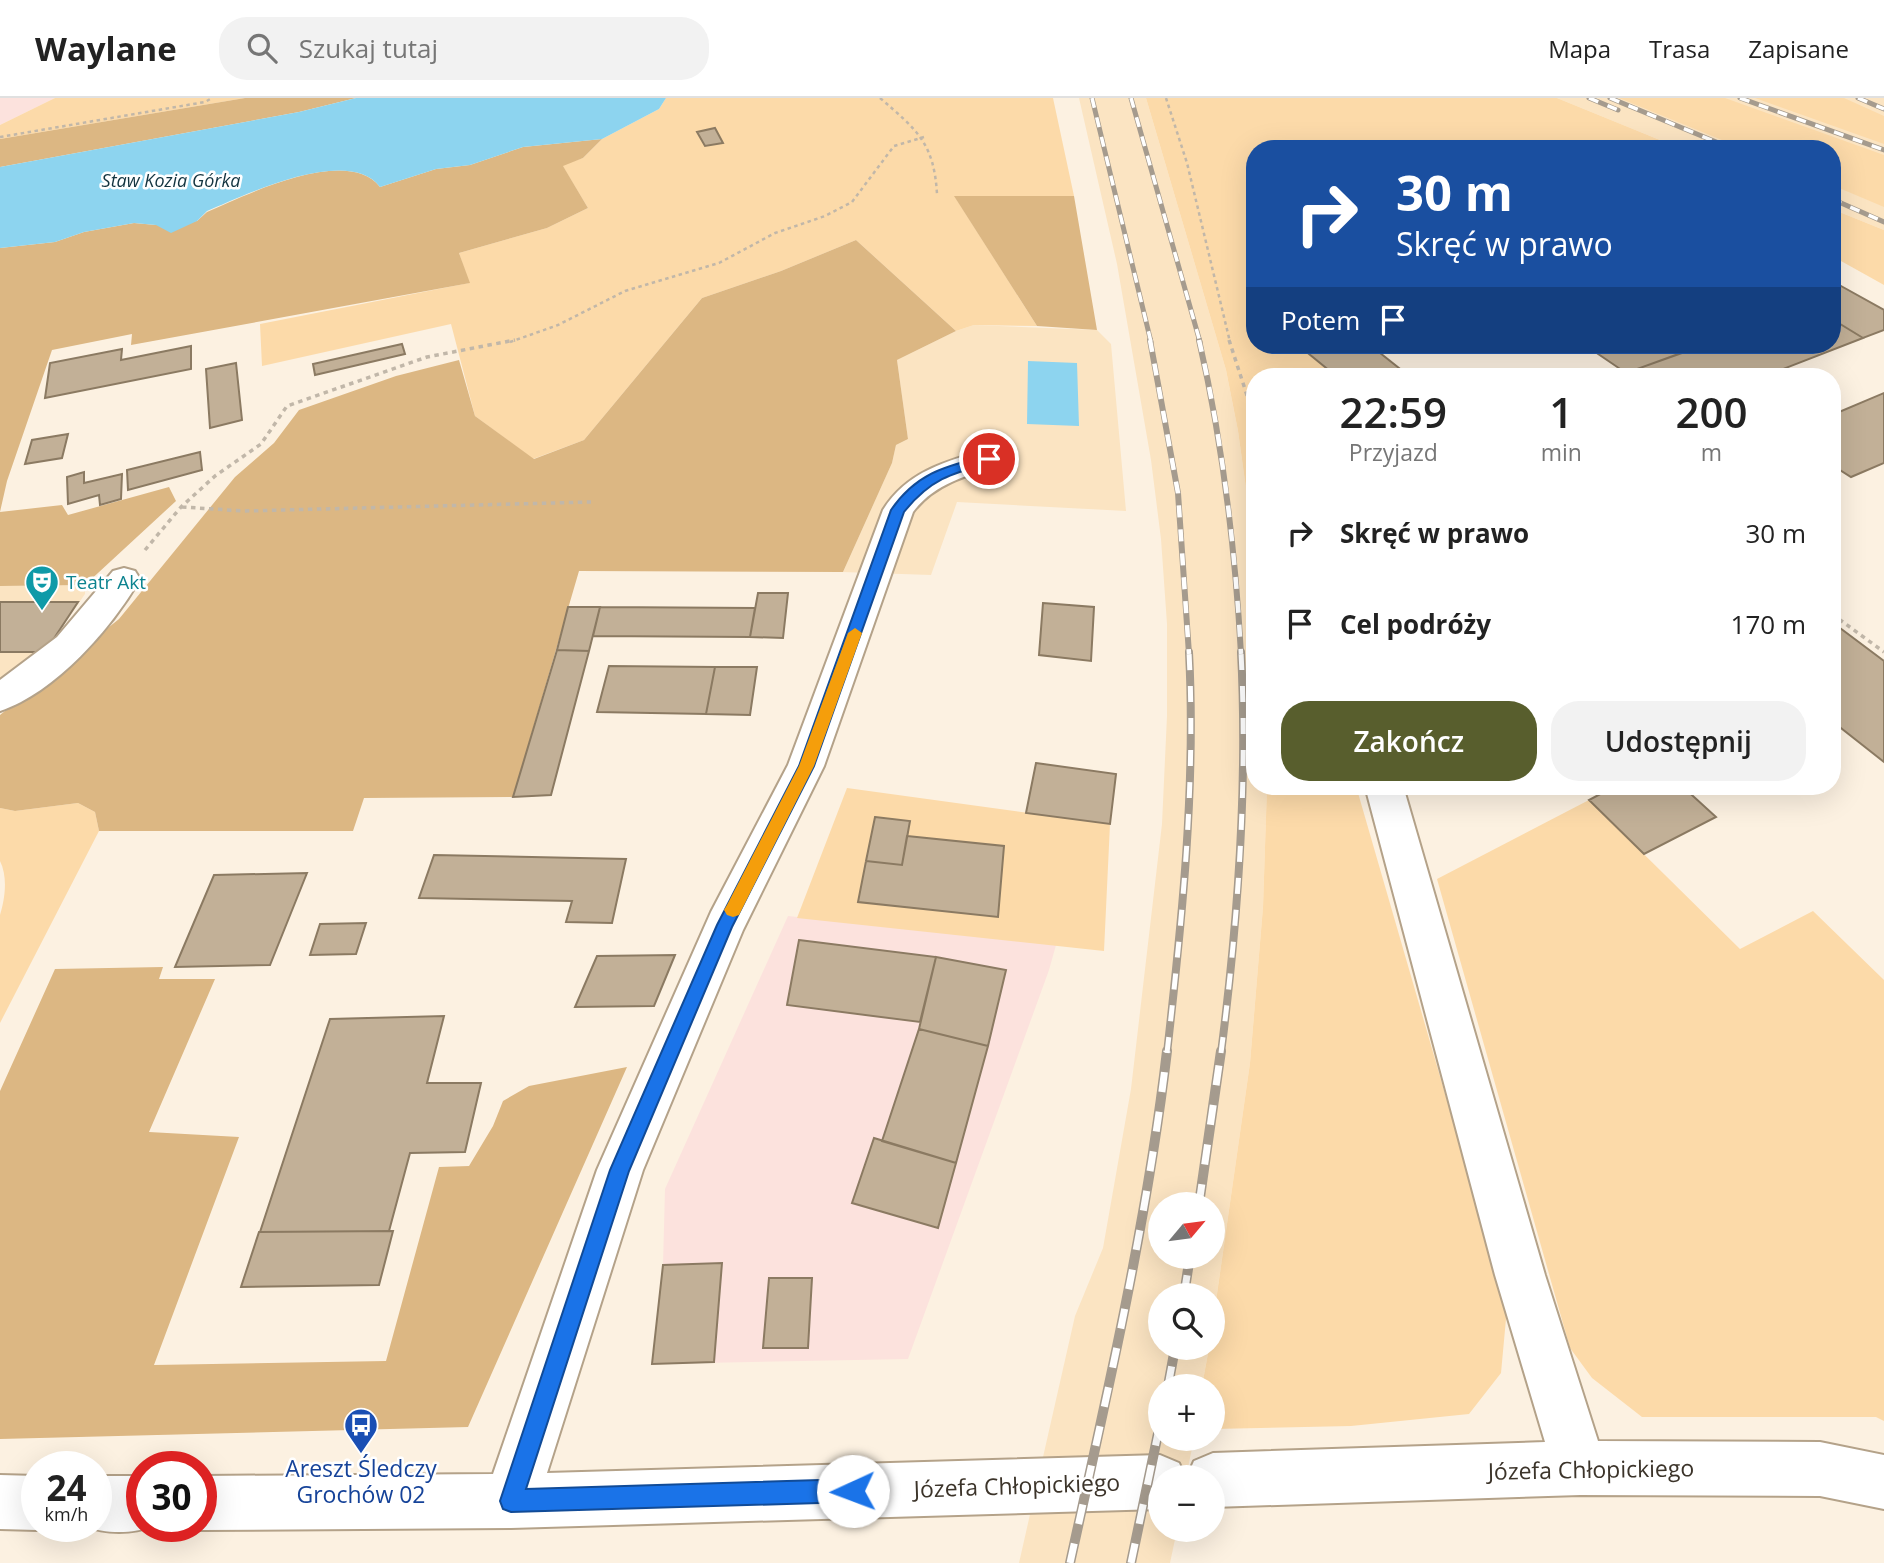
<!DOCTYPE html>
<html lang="pl">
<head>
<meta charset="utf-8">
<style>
	:root { --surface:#fff; --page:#f2f2f2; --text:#222; --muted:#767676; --line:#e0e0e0; --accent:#585e2d }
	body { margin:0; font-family:"Open Sans",sans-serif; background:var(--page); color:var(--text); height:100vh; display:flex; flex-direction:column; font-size:26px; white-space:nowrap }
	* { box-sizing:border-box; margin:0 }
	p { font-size:23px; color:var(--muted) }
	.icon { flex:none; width:38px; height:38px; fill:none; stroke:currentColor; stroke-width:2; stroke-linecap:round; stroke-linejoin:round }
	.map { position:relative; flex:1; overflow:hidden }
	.panel { position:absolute; left:1246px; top:270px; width:595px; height:427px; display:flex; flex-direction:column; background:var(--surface); border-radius:28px; box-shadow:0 7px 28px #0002 }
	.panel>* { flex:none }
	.guide { position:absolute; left:1246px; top:42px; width:595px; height:214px; border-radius:28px; box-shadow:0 7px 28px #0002; background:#1a4fa0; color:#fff; overflow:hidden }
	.needle { width:46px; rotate:61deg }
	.controls { position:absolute; left:1148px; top:1094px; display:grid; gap:14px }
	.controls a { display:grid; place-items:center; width:77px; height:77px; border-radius:50%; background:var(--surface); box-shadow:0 7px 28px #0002; font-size:35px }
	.speed { position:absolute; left:21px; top:1353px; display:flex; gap:14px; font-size:35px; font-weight:700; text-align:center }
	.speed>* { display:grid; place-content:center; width:91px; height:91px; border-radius:50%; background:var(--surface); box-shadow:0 7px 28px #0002; line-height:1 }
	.speed small { font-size:18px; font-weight:400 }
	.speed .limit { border:10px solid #d22; background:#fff; color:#111 }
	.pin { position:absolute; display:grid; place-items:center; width:60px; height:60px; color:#fff; margin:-30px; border:4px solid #fff; border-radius:50%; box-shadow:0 2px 7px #0007 }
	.me { position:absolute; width:77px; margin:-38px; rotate:268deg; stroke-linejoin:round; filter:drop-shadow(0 0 5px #0008) }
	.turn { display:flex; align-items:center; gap:24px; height:147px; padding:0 35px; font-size:32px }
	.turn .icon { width:91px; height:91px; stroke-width:2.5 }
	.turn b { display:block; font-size:49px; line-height:60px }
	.then { display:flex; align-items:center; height:66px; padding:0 35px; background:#0003; gap:14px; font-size:26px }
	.eta { display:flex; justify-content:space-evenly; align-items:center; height:119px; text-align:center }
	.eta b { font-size:42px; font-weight:600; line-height:49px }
	.button { display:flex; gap:14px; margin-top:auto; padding:14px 35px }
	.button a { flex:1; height:80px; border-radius:28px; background:var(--accent); color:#fff; font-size:28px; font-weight:600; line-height:80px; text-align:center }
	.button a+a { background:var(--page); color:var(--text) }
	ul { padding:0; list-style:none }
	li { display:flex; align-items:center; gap:21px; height:91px; padding:0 35px }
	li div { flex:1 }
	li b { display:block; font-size:26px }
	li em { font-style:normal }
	header { display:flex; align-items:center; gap:42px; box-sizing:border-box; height:98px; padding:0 35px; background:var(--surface); border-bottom:2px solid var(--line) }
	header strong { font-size:33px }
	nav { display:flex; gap:38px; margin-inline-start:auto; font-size:24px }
	.search { width:490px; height:63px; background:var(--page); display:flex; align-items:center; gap:18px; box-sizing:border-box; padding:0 24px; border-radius:28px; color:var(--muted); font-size:26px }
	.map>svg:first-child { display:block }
	.built { fill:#fbe4c2; fill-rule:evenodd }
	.industrial { fill:#fce2dd }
	.green { fill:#fcdaa9 }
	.forest { fill:#dcb783 }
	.water { fill:#8dd4ef }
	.building { fill:#c2b097; stroke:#8b7a62; stroke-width:2 }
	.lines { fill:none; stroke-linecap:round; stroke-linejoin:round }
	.minor-casing { stroke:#b4a289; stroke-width:4 }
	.path-far1 { stroke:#c1b7a9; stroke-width:2.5; stroke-dasharray:3.5 3.5; stroke-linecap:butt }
	.path { stroke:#c1b7a9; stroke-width:3.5; stroke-dasharray:4.5 4.5; stroke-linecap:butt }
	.minor { fill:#fff; fill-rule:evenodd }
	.rail-far3-casing { stroke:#a59b8e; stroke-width:5 }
	.rail-far2-casing { stroke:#a59b8e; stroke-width:6 }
	.rail-far1-casing { stroke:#a59b8e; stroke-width:8 }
	.rail-casing { stroke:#a59b8e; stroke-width:10 }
	.rail-far3 { stroke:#fff; stroke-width:3.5; stroke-dasharray:10; stroke-linecap:butt }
	.rail-far2 { stroke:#fff; stroke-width:4.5; stroke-dasharray:12; stroke-linecap:butt }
	.rail-far1 { stroke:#fff; stroke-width:5; stroke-dasharray:16; stroke-linecap:butt }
	.rail { stroke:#fff; stroke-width:7; stroke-dasharray:20; stroke-linecap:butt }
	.route { fill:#1a73e8; stroke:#114b97; stroke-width:2 }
	.slow { fill:#f59e0b }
	.labels { text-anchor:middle; stroke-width:5; stroke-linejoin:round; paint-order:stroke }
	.far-water-label { font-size:18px; font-style:italic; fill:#133440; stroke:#fff }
	.culture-label { font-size:19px; fill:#0d838f; stroke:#fff; text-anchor:start }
	.near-transit-label { font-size:23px; fill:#164399; stroke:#fff }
	.near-street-label { font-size:23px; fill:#3c342a; stroke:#fff }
</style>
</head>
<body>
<header>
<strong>Waylane</strong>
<div class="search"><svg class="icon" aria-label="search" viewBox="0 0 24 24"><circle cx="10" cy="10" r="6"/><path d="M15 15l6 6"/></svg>Szukaj tutaj</div>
<nav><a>Mapa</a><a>Trasa</a><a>Zapisane</a></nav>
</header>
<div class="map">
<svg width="1884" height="1465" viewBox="0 0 1884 1465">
	<rect width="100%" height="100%" fill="#fcf1e1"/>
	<path class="built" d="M1079,0H1146L1226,272L1238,333L1255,455V688H1267L1263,809L1250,965L1213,1224V1197H1160V1250H1209L1202,1288H1160V1340L1194,1341L1186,1379H1160V1432H1177L1170,1465H1019L1075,1218L1103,1150L1131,991L1162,726L1167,618V526L1161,441L1151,362L1117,166ZM1160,1106H1213V1158H1160Z
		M1557,0H1884V132L1832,111V51H1682Z
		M974,227L1097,232L1111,246L1126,413L957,404L931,477L843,474L892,365L896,347L908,341L897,262L956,233Z
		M85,487V496L41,560L0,582V488Z"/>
	<path class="industrial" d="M0,0H55L0,27Z
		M788,818L1056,847L1049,872L908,1261L652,1266L663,1167L665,1091Z"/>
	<path class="green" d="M55,0H245L0,41V27Z
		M666,0H1053L1074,98L955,99L1037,228L974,227L956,233L856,142L781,173L702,200L584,342L533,361L475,318L451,226L262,268L260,226L469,185L459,155L547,130L588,110L562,67L583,60L602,41L659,11Z
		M1146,0H1557L1682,51H1255V247H1298L1336,278H1255V455L1238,333L1226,272Z
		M1619,0H1725L1884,57V109L1832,87V51H1744Z
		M1755,0H1844L1884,18V46Z
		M1832,111L1884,132V187L1832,158Z
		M1267,688H1356L1507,1210L1501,1275L1469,1316L1351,1328L1213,1331V1288H1202L1209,1250H1213V1224L1250,965L1263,809Z
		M847,690L1110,726L1104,853L797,820Z
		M1589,702L1740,851L1813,813L1884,882V1323L1876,1319H1642L1592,1280L1570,1250L1437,781Z
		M78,705L95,714L99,733L0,925V817C5,801 8,779 0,763V710L15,713Z"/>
	<path class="forest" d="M245,0H356L299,14L0,69V41Z
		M602,41L583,60L563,68L588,110L547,130L459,155L470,185L131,247L132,236L52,252L7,383L0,414L62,407L68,417L169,389L176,403L85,487L0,488V150L55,144L84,134L134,125L156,127L197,123L207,114C246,97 347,47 380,89L436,71L470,67L523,49Z
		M954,98H1074L1097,232L1037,228Z
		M856,142L956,233L897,262L908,341L896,347L892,365L843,474L579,473L513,699L364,700L353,733H99L95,714L78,705L15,713L0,710V617L119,521L235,379L274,345L299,312L396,278L459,262L475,318L534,361L584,342L702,200L781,173Z
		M163,869L159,881H215L149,1034L239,1039L154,1267L386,1263L439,1069L469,1068L493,1028L503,1003L529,988L627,969L468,1329L0,1341V993L55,871Z"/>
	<path class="water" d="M356,0H666L659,11L602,41L523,49L470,67L436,71L380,89C348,47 245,97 207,113L197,123L171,135L156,127L134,125L84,134L55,144L0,150V69L299,14Z
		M1028,263L1077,265L1079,328L1027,326Z"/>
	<path class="building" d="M715,30L723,45L705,48L697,34Z
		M1832,183L1884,212V232L1863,240L1832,221Z
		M1832,221L1863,240L1765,278H1633L1626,275L1703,247H1832Z
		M402,246L405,256L315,277L313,266Z
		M1298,247H1370L1409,278H1336Z
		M1585,247H1675L1685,254L1626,275Z
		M191,248V271L45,300L50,265L122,251L121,262Z
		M236,265L242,322L210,330L206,271Z
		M1884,295V365L1851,379L1832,367V317Z
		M68,336L62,360L25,366L32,342Z
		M200,354L202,372L128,392L127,372Z
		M84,374V385L122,376L121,401L100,407L99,397L68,406L67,379Z
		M758,495H788L783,540L750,539Z
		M0,504H78L45,554H0Z
		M1043,505L1094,509L1091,563L1039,557Z
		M568,509H600L589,553L557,552Z
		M600,509L755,510L750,539L593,538Z
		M1832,524L1884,563V664L1832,623Z
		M557,552L589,553L551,697L513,699Z
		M609,568L715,569L706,616L597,614Z
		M715,569H757L750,617L706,616Z
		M1036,665L1116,676L1110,726L1026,715Z
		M1600,688H1682L1716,719L1644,756L1589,702L1606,693Z
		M875,719L910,723L902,767L866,763Z
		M907,738L1004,748L998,819L858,804L866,763L902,767Z
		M434,757L626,761L612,825L566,824L572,803L419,800Z
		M307,775L270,867L175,869L214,777Z
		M366,825L356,856L310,857L320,826Z
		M799,842L936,859L920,924L787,907Z
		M675,857L654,908L575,909L597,858Z
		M936,859L1006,872L988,948L919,931Z
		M444,918L427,985H481L465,1054L410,1055L389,1133L260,1134L330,921Z
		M919,931L988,948L956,1065L882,1043Z
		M874,1040L956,1065L938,1130L852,1105Z
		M393,1133L379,1187L241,1189L259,1134Z
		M722,1165L714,1264L652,1266L663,1167Z
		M769,1180H812L808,1250H763Z"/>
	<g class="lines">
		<g class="minor-casing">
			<path id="minor" d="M989,351L999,354L1004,361L999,368C967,377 934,386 913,414L824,668L743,832L643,1072L547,1375L1160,1357L1179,1365L1185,1379H1160V1411L511,1430L201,1432L190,1428H201V1378L493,1376L597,1072L711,814L788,667L883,412C907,373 947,363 989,351Z
				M124,470L135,473L140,481C112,530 55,595 0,613V582L57,539L113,473Z
				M1365,688H1403L1545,1177L1598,1343L1820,1344L1884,1357V1411L1820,1398L1580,1397L1213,1409V1379H1187L1194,1363L1213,1355L1545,1344L1495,1177Z
				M0,1377L37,1378V1428H48L37,1432L0,1431Z
				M96,1378H142V1428H153C134,1436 104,1436 85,1428H96Z"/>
		</g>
		<path class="path-far1" d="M880,0C917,32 934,45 937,96
			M1166,0L1187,65L1230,244
			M0,39L205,4L212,0
			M510,244L558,227L625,193L719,165L775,135L825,118L852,104L894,48L924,39"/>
		<path class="path" d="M1229,242L1255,322
			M182,409L244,413L591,404
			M145,452L181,409L215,378L261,346L287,308L427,259L515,242
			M1832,516L1884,554"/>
		<use href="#minor" class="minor"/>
		<g class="rail-far3-casing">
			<path id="rail-far3" d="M1092,0L1151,244
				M1131,0L1200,244
				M1589,0L1618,12
				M1610,0L1733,51
				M1740,0L1884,52
				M1858,0L1884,11
				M1832,101L1884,124"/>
		</g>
		<g class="rail-far2-casing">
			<path id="rail-far2" d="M1150,242L1178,395L1189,556
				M1199,242C1223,346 1235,449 1241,556"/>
		</g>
		<g class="rail-far1-casing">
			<path id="rail-far1" d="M1167,955C1182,822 1196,688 1189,554
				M1221,955C1238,823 1248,687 1241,554"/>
		</g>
		<g class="rail-casing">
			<path id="rail" d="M1199,1106L1221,953
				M1184,1197L1190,1158
				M1168,1288L1175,1250
				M1070,1465C1107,1296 1147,1125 1167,953
				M1131,1465L1160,1326"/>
		</g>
		<use href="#rail-far3" class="rail-far3"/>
		<use href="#rail-far2" class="rail-far2"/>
		<use href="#rail-far1" class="rail-far1"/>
		<use href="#rail" class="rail"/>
	</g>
	<path class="route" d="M989,357L993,358V364C953,375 931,380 904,414L814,668L732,829L629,1073L526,1391L853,1381L861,1385L865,1393L861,1401L853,1404L511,1414L503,1411L500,1403L610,1072L717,827L799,668L891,412C917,374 947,368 989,357Z"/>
	<path class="slow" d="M855,530L862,535L814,668L739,817L733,819L727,817L724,812L727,807L799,668L848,535Z"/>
	<defs>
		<g id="theatre-pin" transform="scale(1.75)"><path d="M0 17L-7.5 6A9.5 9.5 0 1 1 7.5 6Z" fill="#0f9aa8" stroke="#fff"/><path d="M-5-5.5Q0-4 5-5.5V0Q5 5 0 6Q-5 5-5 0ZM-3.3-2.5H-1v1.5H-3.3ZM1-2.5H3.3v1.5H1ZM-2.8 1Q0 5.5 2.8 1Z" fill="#fff"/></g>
		<g id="bus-pin" transform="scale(1.75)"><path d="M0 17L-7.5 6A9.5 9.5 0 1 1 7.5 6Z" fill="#1a4fb4" stroke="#fff"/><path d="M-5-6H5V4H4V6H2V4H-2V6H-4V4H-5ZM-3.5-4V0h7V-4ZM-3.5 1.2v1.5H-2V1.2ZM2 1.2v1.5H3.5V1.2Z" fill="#fff"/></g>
	</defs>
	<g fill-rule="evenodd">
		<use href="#theatre-pin" x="42" y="484"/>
		<use href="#bus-pin" x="361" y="1327"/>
	</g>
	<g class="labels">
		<g class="far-water-label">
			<text x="171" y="89">Staw Kozia Górka</text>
		</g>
		<g class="culture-label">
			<text x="66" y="491">Teatr Akt</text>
		</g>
		<g class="near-transit-label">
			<text x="361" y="1379">Areszt Śledczy<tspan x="361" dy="26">Grochów 02</tspan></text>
		</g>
		<g class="near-street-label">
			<text transform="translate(1591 1372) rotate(-1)" y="8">Józefa Chłopickiego</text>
			<text transform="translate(1017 1388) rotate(-2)" y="8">Józefa Chłopickiego</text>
		</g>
	</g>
</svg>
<div class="controls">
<a><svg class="needle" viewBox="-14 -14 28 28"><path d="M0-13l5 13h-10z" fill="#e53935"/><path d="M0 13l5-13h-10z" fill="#767676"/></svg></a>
<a><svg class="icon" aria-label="search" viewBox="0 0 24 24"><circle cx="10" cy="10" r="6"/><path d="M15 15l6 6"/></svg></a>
<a>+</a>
<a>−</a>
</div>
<div class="speed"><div>24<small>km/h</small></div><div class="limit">30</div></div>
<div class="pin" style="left:989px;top:361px;background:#d93025"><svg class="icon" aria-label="arrive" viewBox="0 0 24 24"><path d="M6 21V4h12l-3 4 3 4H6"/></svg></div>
<svg class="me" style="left:853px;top:1393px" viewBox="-20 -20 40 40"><circle r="19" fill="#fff"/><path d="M0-13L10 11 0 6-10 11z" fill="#1a73e8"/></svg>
<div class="guide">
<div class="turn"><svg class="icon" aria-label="right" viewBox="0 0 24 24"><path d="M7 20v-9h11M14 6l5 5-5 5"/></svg><div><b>30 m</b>Skręć w prawo</div></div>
<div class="then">Potem<svg class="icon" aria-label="arrive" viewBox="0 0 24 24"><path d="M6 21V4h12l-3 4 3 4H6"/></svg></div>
</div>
<section class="panel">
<div class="eta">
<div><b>22:59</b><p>Przyjazd</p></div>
<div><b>1</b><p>min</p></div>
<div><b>200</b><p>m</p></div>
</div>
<ul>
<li><svg class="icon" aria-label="right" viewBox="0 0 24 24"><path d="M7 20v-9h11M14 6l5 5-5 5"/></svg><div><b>Skręć w prawo</b></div><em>30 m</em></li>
<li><svg class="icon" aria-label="arrive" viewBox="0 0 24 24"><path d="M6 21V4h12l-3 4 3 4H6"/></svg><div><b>Cel podróży</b></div><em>170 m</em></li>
</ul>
<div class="button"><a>Zakończ</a><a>Udostępnij</a></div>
</section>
</div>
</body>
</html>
